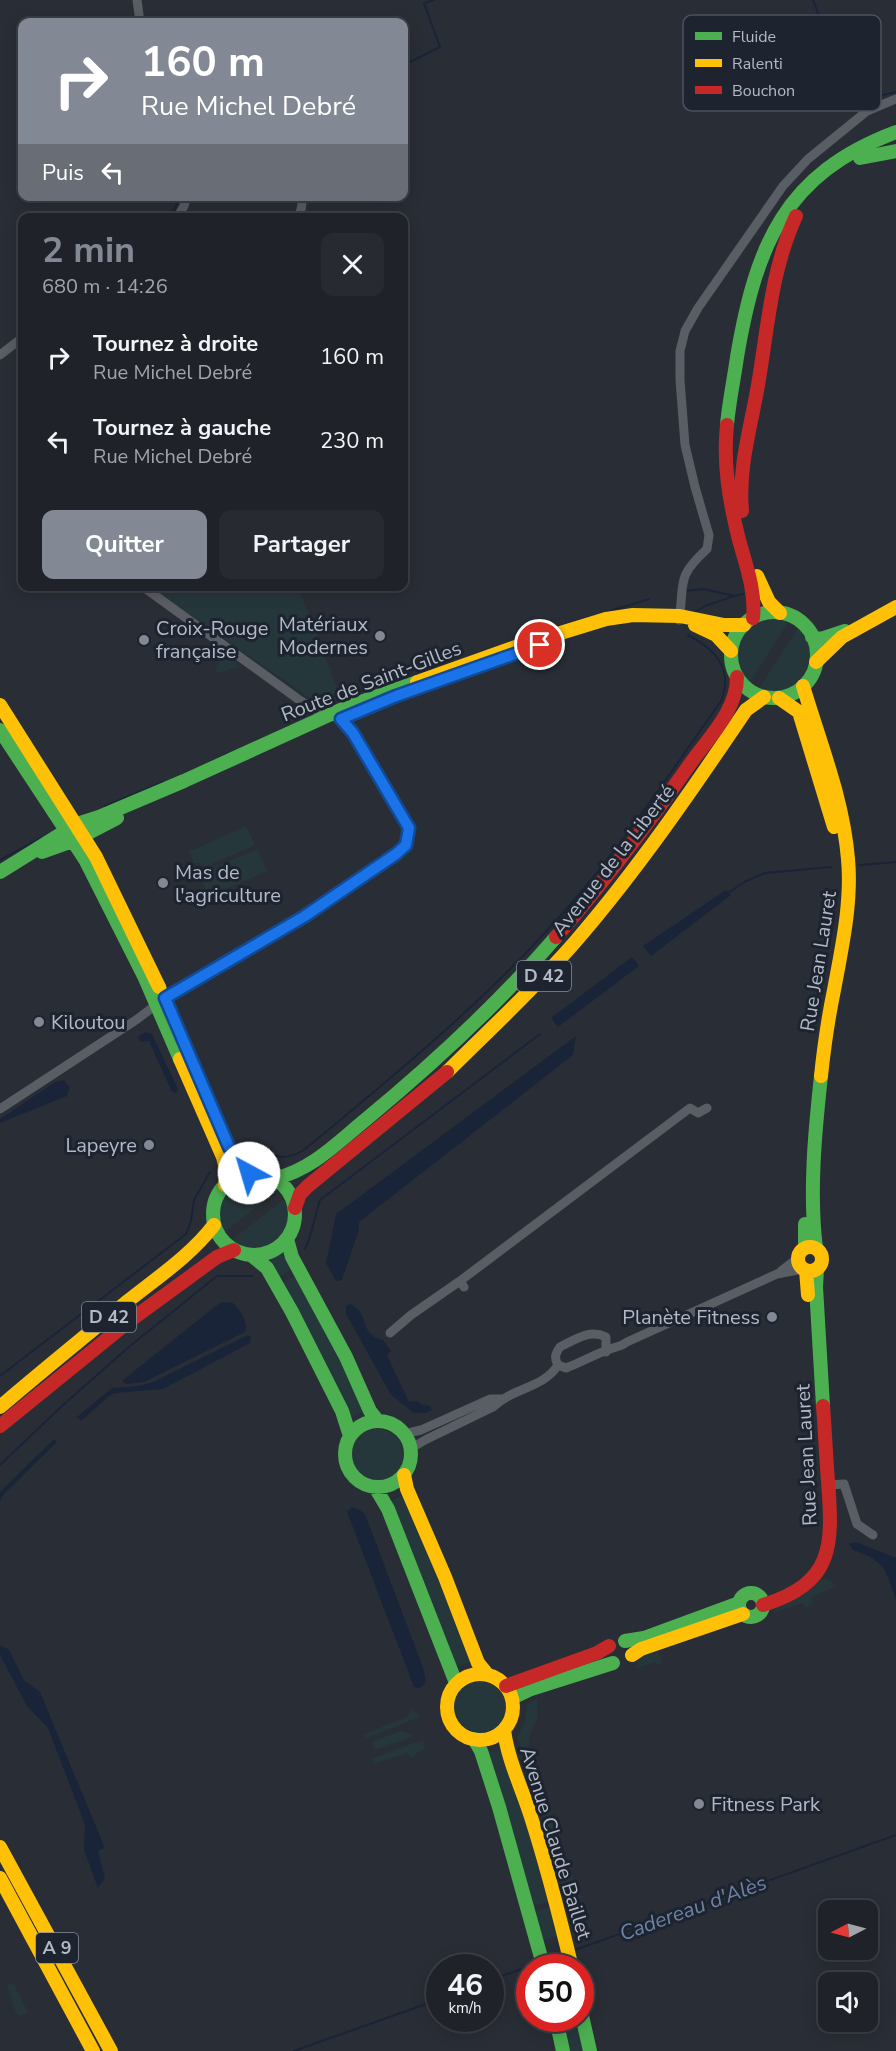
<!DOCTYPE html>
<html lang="fr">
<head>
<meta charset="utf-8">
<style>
	:root { --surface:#1f2228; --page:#272a30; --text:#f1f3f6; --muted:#a1a4a8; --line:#3c3f45; --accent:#838994 }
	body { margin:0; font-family:"Nunito Sans",sans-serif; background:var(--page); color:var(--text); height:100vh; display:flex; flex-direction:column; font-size:22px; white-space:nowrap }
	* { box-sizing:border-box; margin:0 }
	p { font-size:20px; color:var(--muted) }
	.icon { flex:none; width:33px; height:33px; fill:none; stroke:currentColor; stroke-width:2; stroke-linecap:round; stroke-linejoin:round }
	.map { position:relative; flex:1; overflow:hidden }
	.sheet { position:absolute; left:18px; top:213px; width:390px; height:378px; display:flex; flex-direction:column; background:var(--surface); border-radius:12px; box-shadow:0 3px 15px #0003,0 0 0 2px var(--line) }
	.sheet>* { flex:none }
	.banner { position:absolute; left:18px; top:18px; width:390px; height:183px; border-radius:12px; box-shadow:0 3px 15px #0003,0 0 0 2px var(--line); background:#838994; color:#fff; overflow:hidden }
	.needle { width:39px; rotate:264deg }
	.fabs { position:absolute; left:818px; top:1900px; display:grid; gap:12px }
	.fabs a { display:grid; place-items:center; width:60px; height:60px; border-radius:12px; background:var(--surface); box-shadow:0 3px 15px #0003,0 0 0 2px var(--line); font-size:30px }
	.speed { position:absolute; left:426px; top:1954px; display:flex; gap:12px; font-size:30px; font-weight:700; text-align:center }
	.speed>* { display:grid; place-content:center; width:78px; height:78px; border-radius:50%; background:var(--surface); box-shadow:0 3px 15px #0003,0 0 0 2px var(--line); line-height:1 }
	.speed small { font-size:15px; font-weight:400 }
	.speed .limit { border:9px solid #d22; background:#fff; color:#111 }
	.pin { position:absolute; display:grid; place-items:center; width:51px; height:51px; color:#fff; margin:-26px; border:3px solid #fff; border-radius:50%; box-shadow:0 2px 6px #0007 }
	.me { position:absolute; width:66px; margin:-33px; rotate:321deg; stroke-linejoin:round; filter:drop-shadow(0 0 4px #0008) }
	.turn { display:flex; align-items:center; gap:21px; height:126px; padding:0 24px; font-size:27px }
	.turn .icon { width:78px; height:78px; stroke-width:2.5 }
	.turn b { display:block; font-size:42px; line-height:51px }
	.then { display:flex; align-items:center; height:57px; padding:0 24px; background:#0003; gap:12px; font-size:22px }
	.round { display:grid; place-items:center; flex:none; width:63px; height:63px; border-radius:12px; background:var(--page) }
	.overview { display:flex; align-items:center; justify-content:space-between; height:102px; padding:0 24px }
	h1 { font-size:36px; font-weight:700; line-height:45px; color:var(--accent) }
	.action { display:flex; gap:12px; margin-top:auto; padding:12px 24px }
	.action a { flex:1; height:69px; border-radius:12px; background:var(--accent); color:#fff; font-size:24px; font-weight:700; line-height:69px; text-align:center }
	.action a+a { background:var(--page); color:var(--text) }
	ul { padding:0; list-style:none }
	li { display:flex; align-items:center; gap:18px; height:84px; padding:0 24px }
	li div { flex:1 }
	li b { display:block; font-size:22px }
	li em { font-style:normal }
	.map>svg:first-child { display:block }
	.green { fill:#26373b }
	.water { fill:#1a2438 }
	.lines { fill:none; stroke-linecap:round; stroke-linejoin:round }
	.stream { stroke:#1a2438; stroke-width:2 }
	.street { stroke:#595d64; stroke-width:9 }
	.fast { stroke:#4caf50; stroke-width:14 }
	.slow { stroke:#ffc107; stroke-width:14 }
	.jam { stroke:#c62828; stroke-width:14 }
	.route-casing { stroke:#114b97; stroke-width:15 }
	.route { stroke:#1a73e8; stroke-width:10 }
	.poi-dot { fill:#838994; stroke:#1d2430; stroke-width:2 }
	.labels { text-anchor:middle; stroke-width:6; stroke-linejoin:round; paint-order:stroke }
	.shield { fill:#1d2430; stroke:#868d9a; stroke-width:1.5 }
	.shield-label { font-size:18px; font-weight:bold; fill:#b3bac7 }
	.poi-label { font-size:20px; fill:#b3bac7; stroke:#1d2430; text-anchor:start }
	.street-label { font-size:20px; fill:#b3bac7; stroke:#1d2430 }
	.water-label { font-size:21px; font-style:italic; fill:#6e82a4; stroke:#1d2430 }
	.key { fill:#1d2430; stroke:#4a515d; stroke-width:1.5 }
	.key-label { font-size:16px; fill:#b3bac7 }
</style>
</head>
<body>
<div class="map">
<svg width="896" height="2051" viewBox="0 0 896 2051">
	<rect width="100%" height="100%" fill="#292e36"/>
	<path class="green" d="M150,587H298L341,698L321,706Z
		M776,618L789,621L749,683C746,680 742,676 740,672C725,644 749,621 776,618Z
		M799,627C827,662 801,702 758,690Z
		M221,656L228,657L240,666L214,674Z
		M246,826L255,845L205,867L201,863H194L189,851L192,849L193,850Z
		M257,849L267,871L213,894L206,890L203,883L207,880L208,871Z
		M254,1180L264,1182L278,1190L223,1233C210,1207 228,1184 254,1180Z
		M285,1199C291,1212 291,1226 282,1238L279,1236L268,1245L269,1249C253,1254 242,1251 229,1242Z
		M286,1249L293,1269L277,1278L264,1261L275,1258Z
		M297,1275L366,1410L349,1418L280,1284Z
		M351 1455a26 26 0 1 1 52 0a26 26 0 1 1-52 0Z
		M404,1495L472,1662L455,1667L389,1502Z
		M822,1579L828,1580L837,1586L811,1597L813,1603L806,1608L803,1603L776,1612L775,1609C794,1602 808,1593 822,1579Z
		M658,1651L662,1663L657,1665L655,1662L635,1669L642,1656Z
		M453 1706a27 27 0 1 1 54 0a27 27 0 1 1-54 0Z
		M537,1699V1719L529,1737V1745L527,1746L579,1895L583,1896L580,1901L567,1900L543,1816L517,1737L524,1724L528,1703Z
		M411,1710L419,1714V1717L367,1738L362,1735L407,1717Z
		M401,1731L411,1735V1737L375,1750L372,1742Z
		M513,1739L548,1847L563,1900L558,1897L511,1742Z
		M423,1740L425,1744L424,1749L410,1758L408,1753L373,1764V1758Z
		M503,1747L550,1901L533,1906L486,1753L497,1751Z
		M550,1907L558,1936L542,1940L534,1912Z
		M13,1983L28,2012L21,2016L16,2013L7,1985Z
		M560,2019H576L583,2051H567Z"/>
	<path class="water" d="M726,890L731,895L651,956L643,946Z
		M632,957L639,966L558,1027L551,1018Z
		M146,1032L152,1034L178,1089L176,1093L172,1092L149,1041L140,1042L138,1036Z
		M576,1036L573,1055L359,1222V1230L342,1280L336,1281L326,1263L336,1214Z
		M64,1080L70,1088L67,1096L0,1123V1119L55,1082Z
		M222,1302L233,1303C240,1310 249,1323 245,1332L144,1382L126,1384L123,1382V1380L217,1305Z
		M350,1304C371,1313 358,1335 383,1340L391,1351L387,1355L409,1402L416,1401L423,1405L430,1406L432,1410L425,1413H414L391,1395L346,1314V1306Z
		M248,1335L251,1337L250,1343L163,1389L115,1393L109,1396L81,1421L77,1417L112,1388L139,1386L153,1382Z
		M54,1439L57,1442L4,1494L0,1501V1492Z
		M352,1507L360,1510L365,1514L424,1670L426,1682L420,1688L414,1687L347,1512Z
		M856,1542L896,1558V1600C884,1568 887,1562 853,1550L849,1544Z
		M0,1645L9,1650L24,1680L40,1692L105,1848L98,1851L105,1878L98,1888L84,1850L85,1825L48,1728L27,1706L0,1655Z"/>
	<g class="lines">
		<path class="stream" d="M813,0L852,102L896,92
			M404,65L440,47L424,3L434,0
			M170,218L181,196
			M686,591L703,589L735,596L743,594
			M607,612L649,599
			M693,613L705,606L734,596
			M541,632L596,615
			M398,682L437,668
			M208,763L227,754
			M105,806L163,782
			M0,860L41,838
			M860,865L896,862
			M728,893L746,881L765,873L831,867
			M246,1152C272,1149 276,1166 304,1150C401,1070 500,989 581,892C631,832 676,765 721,701C734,669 715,649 688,635
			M305,1249C313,1233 314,1217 320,1200L540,1034
			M0,1376L186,1234L191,1221L194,1200L210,1172
			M0,1465L63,1405L130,1346L217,1276H253
			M572,1951L896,1835
			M547,1960L564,1954
			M490,1980L539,1963
			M294,2051L440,1999"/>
		<path class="street" d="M137,0L140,22
			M177,218L184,206L187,196
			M297,218L301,210L303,196
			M0,355L22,338
			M679,620C685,583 675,578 707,549L709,535L695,487L685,445L680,380V351L685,331L698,308L783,186L808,159L867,111L896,99
			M0,1109L136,1020L165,998L305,916L401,850C407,844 410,837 409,828L351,729L341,719L318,712L298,699L142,586
			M781,1271L798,1258
			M460,1281L690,1108L698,1113L707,1108
			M390,1333L411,1315L460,1281L464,1287
			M606,1352V1337C589,1329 576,1339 560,1347C555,1354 554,1358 558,1365L566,1368C582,1362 597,1353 613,1348C619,1346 622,1346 627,1342L777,1274L803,1269
			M404,1434L421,1430L490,1399H502
			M411,1450L415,1446L425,1440L493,1407C512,1388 544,1388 558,1365
			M828,1485L844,1484L857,1524L873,1535"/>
		<path class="fast" d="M860,158L896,151
			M727,425C729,402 734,379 737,357C756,246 784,174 896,132
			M731 655a43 43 0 1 1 86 0a43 43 0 1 1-86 0Z
			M812,637L821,639L845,631
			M0,730L86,861L144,976L180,1059
			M42,852L73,841L117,818
			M0,872L77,824L99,817L184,781L349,706L417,682
			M159,987L229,1147L236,1160L249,1173
			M213 1214a41 41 0 1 1 82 0a41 41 0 1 1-82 0Z
			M276,1178C311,1170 337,1143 364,1121C433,1064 498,1004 556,937
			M805,1224V1248
			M287,1239L292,1257L346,1357L370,1411L378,1421
			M816,1248C809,1193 815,1131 821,1076
			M251,1255L267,1268L292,1312L342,1411L350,1436
			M817,1269L816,1287L823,1406
			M345 1454a33 33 0 1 1 66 0a33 33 0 1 1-66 0Z
			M375,1487L388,1509L456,1683
			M739 1605a12 12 0 1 1 24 0a12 12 0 1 1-24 0Z
			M625,1641L644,1638L739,1603
			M512,1698L531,1689L613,1663
			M474,1739L481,1751L499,1807L544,1968
			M580,2007L590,2051
			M556,2019L563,2051"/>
		<path class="slow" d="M757,576L769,602L780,613
			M695,625L716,635L731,651
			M816,662L842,637L896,607
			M417,682L518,646L606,619L633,615L680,616L724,625H744
			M803,686C820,743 843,799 848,859C852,902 842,947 834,990C828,1019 824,1047 821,1076
			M779,698L799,712L834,827
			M0,705L96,857L159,987
			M180,1059L223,1157L227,1173L225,1185
			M447,1072C490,1029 535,988 575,942C638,869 692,790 746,710L764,697
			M798 1259a12 12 0 1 1 24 0a12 12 0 1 1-24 0Z
			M806,1270L808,1295
			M0,1407C42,1371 85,1336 128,1301C158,1277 190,1256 214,1225
			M404,1475L407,1489L445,1577L478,1663L487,1674
			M632,1655L641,1649L743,1614
			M447 1707a33 33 0 1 1 66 0a33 33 0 1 1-66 0Z
			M504,1730C508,1761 522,1788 531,1817C547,1867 560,1918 572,1968
			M0,1847L111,2051
			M0,1878L93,2051"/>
		<path class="jam" d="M727,425C723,463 729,499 738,536C745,563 756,590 753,618
			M742,511C738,467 751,427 758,385C768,327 771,270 796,216
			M556,937C604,882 648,824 690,764C708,738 737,711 737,677
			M295,1208L300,1194L308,1186L447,1072
			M0,1426L128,1322L217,1257L234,1250
			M763,1605C834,1583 833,1546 828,1481C826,1456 825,1431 823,1406
			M506,1686L597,1653L609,1646"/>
	</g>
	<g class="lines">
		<g class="route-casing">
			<path id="route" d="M249,1173L236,1160L229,1147L165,998L305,916L396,854L406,845L409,828L353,733L341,719L396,696L540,645"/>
		</g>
		<use href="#route" class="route"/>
	</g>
	<g class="poi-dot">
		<circle cx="380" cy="636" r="6"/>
		<circle cx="144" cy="640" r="6"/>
		<circle cx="163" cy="883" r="6"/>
		<circle cx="39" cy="1022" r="6"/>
		<circle cx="149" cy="1145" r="6"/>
		<circle cx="772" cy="1317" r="6"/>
		<circle cx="699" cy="1804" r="6"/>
	</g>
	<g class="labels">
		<g class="shield">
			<rect x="517" y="961" width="54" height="30" rx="4.5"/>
			<rect x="82" y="1302" width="54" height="30" rx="4.5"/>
			<rect x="36" y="1933" width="42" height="30" rx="4.5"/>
		</g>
		<g class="shield-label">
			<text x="544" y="982">D 42</text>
			<text x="109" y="1323">D 42</text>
			<text x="57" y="1954">A 9</text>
		</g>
		<g class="poi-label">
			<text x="368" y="631" text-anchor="end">Matériaux<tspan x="368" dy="23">Modernes</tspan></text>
			<text x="156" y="635">Croix-Rouge<tspan x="156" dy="23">française</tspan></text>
			<text x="175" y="879">Mas de<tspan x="175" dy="23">l'agriculture</tspan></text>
			<text x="51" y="1029">Kiloutou</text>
			<text x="137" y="1152" text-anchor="end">Lapeyre</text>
			<text x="760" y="1324" text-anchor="end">Planète Fitness</text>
			<text x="711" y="1811">Fitness Park</text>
		</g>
		<g class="street-label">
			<text transform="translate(371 681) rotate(-21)" y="7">Route de Saint-Gilles</text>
			<text transform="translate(613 860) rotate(-52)" y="7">Avenue de la Liberté</text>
			<text transform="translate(818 961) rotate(-81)" y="7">Rue Jean Lauret</text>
			<text transform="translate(806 1455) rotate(-93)" y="7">Rue Jean Lauret</text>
			<text transform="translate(556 1843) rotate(73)" y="7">Avenue Claude Baillet</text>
		</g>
		<g class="water-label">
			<text transform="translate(693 1908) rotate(-20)" y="7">Cadereau d'Alès</text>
		</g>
	</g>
	<rect x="683" y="15" width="198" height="96" rx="9" class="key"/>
	<rect x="695" y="32" width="27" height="8" fill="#4caf50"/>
	<rect x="695" y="59" width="27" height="8" fill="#ffc107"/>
	<rect x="695" y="86" width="27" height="8" fill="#c62828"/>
	<g class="key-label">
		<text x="732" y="42">Fluide</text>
		<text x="732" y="69">Ralenti</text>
		<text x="732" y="96">Bouchon</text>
	</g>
</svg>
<div class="fabs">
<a><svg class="needle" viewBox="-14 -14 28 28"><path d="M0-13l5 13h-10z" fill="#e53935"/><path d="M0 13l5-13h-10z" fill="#a1a4a8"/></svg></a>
<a><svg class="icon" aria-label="sound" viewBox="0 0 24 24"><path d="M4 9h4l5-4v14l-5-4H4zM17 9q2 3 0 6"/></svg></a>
</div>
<div class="speed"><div>46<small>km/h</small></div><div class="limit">50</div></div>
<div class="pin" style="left:540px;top:645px;background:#d93025"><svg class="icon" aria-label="arrive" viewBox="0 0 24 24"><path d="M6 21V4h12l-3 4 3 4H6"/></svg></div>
<svg class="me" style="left:249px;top:1173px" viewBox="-20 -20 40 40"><circle r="19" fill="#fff"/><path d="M0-13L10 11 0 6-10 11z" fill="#1a73e8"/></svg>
<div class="banner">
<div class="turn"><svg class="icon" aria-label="right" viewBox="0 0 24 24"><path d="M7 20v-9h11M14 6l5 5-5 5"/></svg><div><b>160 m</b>Rue Michel Debré</div></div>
<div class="then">Puis<svg class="icon" aria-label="left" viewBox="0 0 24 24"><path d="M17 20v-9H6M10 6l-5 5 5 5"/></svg></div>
</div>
<section class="sheet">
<div class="overview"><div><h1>2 min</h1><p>680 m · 14:26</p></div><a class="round"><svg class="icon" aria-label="close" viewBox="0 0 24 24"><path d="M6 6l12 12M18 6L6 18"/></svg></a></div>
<ul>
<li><svg class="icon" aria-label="right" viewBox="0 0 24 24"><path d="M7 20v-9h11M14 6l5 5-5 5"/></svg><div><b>Tournez à droite</b><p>Rue Michel Debré</p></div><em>160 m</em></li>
<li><svg class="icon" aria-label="left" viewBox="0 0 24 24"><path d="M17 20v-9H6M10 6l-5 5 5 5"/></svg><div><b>Tournez à gauche</b><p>Rue Michel Debré</p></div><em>230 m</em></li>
</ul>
<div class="action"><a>Quitter</a><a>Partager</a></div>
</section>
</div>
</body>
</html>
